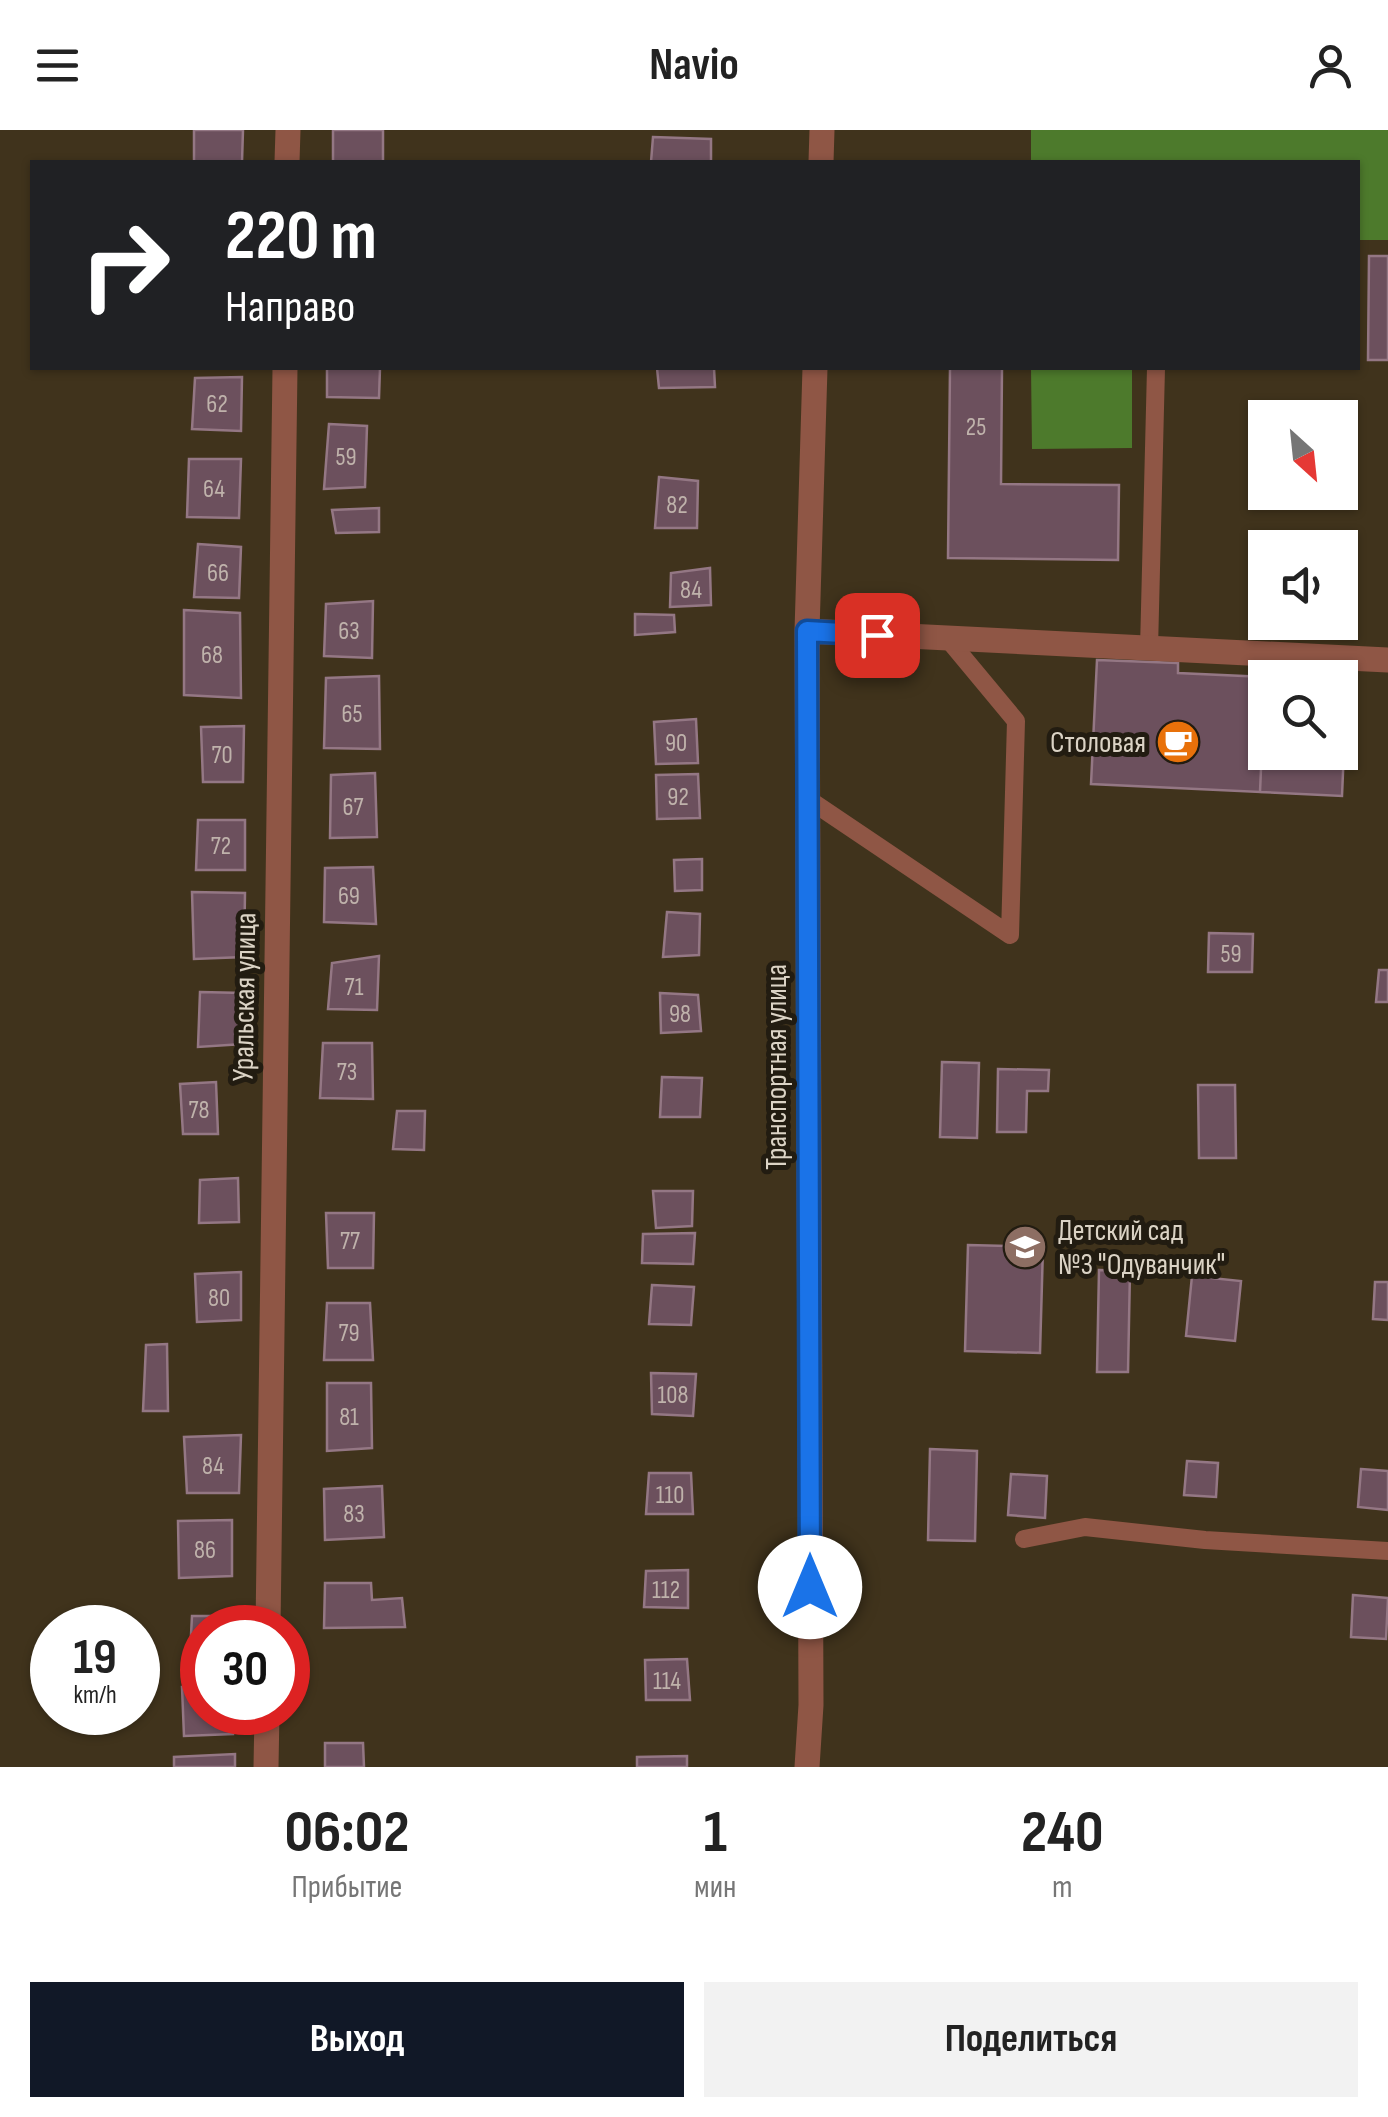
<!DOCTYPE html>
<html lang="ru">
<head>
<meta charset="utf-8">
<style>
	:root { --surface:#fff; --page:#f2f2f2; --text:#222; --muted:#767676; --accent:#111827 }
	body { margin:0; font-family:"Sofia Sans Condensed",sans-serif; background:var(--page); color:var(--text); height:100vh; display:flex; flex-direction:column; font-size:38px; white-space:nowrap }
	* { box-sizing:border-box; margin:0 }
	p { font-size:32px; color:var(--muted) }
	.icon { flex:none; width:55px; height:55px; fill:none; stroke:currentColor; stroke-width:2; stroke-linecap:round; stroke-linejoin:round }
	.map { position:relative; height:1637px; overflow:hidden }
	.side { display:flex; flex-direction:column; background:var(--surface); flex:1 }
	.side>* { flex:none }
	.top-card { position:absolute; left:30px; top:30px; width:1330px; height:210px; border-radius:0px; box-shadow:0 2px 8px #0004; background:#202124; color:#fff; overflow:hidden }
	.needle { width:65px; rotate:153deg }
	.controls { position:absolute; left:1248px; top:270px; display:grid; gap:20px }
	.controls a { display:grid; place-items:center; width:110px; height:110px; border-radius:0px; background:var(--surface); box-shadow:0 2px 8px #0004; font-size:50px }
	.speed { position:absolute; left:30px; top:1475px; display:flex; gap:20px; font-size:50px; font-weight:700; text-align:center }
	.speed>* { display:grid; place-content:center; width:130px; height:130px; border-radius:50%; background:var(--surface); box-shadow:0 2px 8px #0004; line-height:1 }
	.speed small { font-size:25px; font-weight:400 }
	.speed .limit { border:15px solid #d22; background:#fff; color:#111 }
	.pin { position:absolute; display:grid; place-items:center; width:85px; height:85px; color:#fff; margin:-42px; border-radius:20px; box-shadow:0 5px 15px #0006 }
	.me { position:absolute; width:110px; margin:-55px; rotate:0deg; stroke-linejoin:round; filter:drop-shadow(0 0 8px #0008) }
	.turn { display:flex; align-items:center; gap:35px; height:210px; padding:0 30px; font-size:45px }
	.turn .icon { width:130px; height:130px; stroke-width:2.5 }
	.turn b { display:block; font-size:70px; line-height:85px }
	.eta { display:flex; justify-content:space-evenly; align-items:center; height:170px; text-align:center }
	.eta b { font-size:60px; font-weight:700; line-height:70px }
	.cta { display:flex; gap:20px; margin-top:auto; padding:20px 30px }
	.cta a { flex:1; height:115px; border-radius:0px; background:var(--accent); color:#fff; font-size:40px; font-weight:700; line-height:115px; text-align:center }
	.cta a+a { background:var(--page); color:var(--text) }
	header { display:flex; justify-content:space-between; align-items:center; height:130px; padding:0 30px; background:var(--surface); font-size:45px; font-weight:700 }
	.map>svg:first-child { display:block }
	.forest { fill:#4d7a2c }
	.building { fill:#6c505d; stroke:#947784; stroke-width:2.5 }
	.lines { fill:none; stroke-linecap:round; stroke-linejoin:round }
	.service { stroke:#8f5645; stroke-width:18 }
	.minor { stroke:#8f5645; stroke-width:25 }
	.route-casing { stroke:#114b97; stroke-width:25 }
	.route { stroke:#1a73e8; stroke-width:18 }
	.labels { text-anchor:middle; stroke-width:10; stroke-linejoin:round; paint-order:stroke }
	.number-label { font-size:25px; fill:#bfb2ab }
	.poi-label { font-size:30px; fill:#dbd3c5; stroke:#221c11; text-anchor:end }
	.street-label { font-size:30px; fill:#dbd3c5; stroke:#221c11 }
</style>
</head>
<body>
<header><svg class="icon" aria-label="menu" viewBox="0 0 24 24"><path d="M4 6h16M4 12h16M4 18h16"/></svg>Navio<svg class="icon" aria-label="person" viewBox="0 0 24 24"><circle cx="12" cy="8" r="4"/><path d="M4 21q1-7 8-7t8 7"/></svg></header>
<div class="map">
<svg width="1388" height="1637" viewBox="0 0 1388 1637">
	<rect width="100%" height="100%" fill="#40331c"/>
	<path class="forest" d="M1031,0H1388V110H1358V32H1031Z
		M1031,238H1132V318L1032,319Z"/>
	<path class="building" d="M194,0H243L242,32H194Z
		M333,0H383V32H333Z
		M653,7L711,9V32H651Z
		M1369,126H1388V230H1368Z
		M327,238H380L379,268L327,267Z
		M657,238H714L715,257L659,258Z
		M950,238H1002L1001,354L1119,355L1118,430L948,428Z
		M242,247L241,301L192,299L195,248Z
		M329,294L367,296L365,357L324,359Z
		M189,329H241L239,388L187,387Z
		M659,347L698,351L697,398H655Z
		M379,378V402L336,403L332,380Z
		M198,414L241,417L239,468L194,467Z
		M710,438L711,475L670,477L671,443Z
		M373,471L372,528L324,526L326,474Z
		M184,480L240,483L241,568L184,565Z
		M635,484L674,485L675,502L635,505Z
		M1097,530L1178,533V543L1265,547L1260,662L1091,654Z
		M379,546L380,619L324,618L326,548Z
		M1264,570L1265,622H1340V573H1346L1342,666L1260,662Z
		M696,589L698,633L656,634L654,592Z
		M244,596L243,652H203L201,597Z
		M375,643L377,707L330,708L331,645Z
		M698,644L700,688L657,689L656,645Z
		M198,690H245V740H196Z
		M702,729V760L675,761L674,730Z
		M373,737L376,794L324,792L325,738Z
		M192,762L245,763L244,827L194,829Z
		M667,782L700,784L699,825L663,827Z
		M1209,803L1253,804L1252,842H1208Z
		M379,826L377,880L328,879L332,833Z
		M1379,840H1388V872H1376Z
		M200,862L244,863L243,914L198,917Z
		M660,863L698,865L701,901L661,903Z
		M323,913H372L373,969L320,968Z
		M942,932L979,933L977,1008L940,1007Z
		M998,939L1049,940L1048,961H1027L1026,1002H997Z
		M662,947L702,948L700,987H660Z
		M216,952L218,1004H183L180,954Z
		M1198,955H1235L1236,1028H1199Z
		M397,981H425L424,1020L393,1019Z
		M238,1048L239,1092L199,1093L200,1050Z
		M653,1061H693L692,1096L656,1098Z
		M326,1083H374L373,1138H328Z
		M695,1103L693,1134L642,1133L643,1104Z
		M968,1115L1043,1117L1040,1223L965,1221Z
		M1099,1140L1130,1141L1128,1242H1097Z
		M241,1142V1190L197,1192L195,1144Z
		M1192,1146L1241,1151L1235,1211L1186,1206Z
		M1375,1152H1388V1190L1373,1189Z
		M652,1155L694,1157L691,1195L649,1194Z
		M327,1173H370L373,1230H324Z
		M167,1214L168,1281H143L146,1215Z
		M651,1243L696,1244L693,1286L652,1284Z
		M327,1253H371L372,1318L327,1321Z
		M241,1305L239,1363H187L184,1307Z
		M930,1319L977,1321L975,1411L928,1410Z
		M1187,1331L1218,1333L1216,1367L1184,1365Z
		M1361,1339L1388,1341V1380L1358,1377Z
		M649,1343H691L693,1384H646Z
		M1011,1344L1047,1346L1045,1388L1008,1385Z
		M382,1356L384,1407L325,1410L324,1359Z
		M232,1390V1446L179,1448L178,1391Z
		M688,1440V1478L644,1477L646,1441Z
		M325,1453H371L372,1470L402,1468L405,1497L324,1498Z
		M1353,1465L1388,1468L1386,1509L1351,1507Z
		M192,1486H227V1498H202V1523L190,1524Z
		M687,1529L690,1570H646L645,1530Z
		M202,1556V1582H233V1604L184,1606L182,1557Z
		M325,1613H363L364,1637H325Z
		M235,1624V1637H174V1627Z
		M687,1626V1637H637V1627Z"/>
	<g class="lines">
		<path class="service" d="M947,508L1016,591L1010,805
			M1149,519L1156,238
			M808,669L1010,805
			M1024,1409L1085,1397L1205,1410L1388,1421"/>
		<path class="minor" d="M287,32L288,0
			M821,32L822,0
			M807,501L1388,530
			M268,1498L285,238
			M266,1637L267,1582
			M807,1637L811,1575L807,501L815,238"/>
	</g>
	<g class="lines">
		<g class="route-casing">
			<path id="route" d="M810,1457L807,501L877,505"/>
		</g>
		<use href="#route" class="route"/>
	</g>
	<defs>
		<g id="cafe-disc" transform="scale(2.25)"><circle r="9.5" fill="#e8710a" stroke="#221c11"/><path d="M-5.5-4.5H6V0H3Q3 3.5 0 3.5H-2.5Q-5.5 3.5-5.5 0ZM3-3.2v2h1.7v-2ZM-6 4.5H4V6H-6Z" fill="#fff"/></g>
		<g id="school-disc" transform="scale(2.25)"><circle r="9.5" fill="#8d6e63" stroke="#221c11"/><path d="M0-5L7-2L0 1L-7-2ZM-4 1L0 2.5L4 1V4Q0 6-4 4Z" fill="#fff"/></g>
	</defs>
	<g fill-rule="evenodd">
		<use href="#cafe-disc" x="1178" y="612"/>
		<use href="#school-disc" x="1025" y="1117"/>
	</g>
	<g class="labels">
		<g class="number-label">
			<text x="217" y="282">62</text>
			<text x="976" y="305">25</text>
			<text x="346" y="335">59</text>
			<text x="214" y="367">64</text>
			<text x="677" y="383">82</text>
			<text x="218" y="451">66</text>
			<text x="691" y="468">84</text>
			<text x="349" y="509">63</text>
			<text x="212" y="533">68</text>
			<text x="352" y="592">65</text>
			<text x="676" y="621">90</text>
			<text x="222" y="633">70</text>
			<text x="678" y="675">92</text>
			<text x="353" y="685">67</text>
			<text x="221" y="724">72</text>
			<text x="349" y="774">69</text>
			<text x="1231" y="832">59</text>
			<text x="354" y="865">71</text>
			<text x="680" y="892">98</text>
			<text x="347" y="950">73</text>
			<text x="199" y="988">78</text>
			<text x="350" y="1119">77</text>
			<text x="219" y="1176">80</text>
			<text x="349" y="1211">79</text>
			<text x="673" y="1273">108</text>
			<text x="349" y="1295">81</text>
			<text x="213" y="1344">84</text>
			<text x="670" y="1373">110</text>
			<text x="354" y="1392">83</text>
			<text x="205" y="1428">86</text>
			<text x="666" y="1468">112</text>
			<text x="667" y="1559">114</text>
		</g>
		<g class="poi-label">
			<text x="1146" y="622">Столовая</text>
			<text x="1058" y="1110" text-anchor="start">Детский сад<tspan x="1058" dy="34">№3 "Одуванчик"</tspan></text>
		</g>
		<g class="street-label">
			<text transform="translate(244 867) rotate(-89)" y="10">Уральская улица</text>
			<text transform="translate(776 937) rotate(-90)" y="10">Транспортная улица</text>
		</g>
	</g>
</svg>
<div class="controls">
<a><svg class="needle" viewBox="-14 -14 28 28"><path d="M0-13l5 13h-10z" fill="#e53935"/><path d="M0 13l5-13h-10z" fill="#767676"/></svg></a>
<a><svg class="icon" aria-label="sound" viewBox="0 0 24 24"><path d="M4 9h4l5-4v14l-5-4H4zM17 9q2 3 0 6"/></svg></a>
<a><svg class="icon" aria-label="search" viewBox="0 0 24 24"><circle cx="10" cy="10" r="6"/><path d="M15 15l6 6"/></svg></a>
</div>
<div class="speed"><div>19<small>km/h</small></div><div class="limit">30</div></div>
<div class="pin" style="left:877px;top:505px;background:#d93025"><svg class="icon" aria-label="arrive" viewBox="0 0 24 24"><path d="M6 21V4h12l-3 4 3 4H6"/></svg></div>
<svg class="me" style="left:810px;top:1457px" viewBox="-20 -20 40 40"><circle r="19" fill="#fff"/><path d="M0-13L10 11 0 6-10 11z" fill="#1a73e8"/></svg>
<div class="top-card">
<div class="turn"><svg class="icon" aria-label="right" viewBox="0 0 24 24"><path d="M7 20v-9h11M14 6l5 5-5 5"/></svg><div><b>220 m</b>Направо</div></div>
</div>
</div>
<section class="side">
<div class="eta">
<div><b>06:02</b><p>Прибытие</p></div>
<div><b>1</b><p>мин</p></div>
<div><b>240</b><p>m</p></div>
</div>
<div class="cta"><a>Выход</a><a>Поделиться</a></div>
</section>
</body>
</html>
